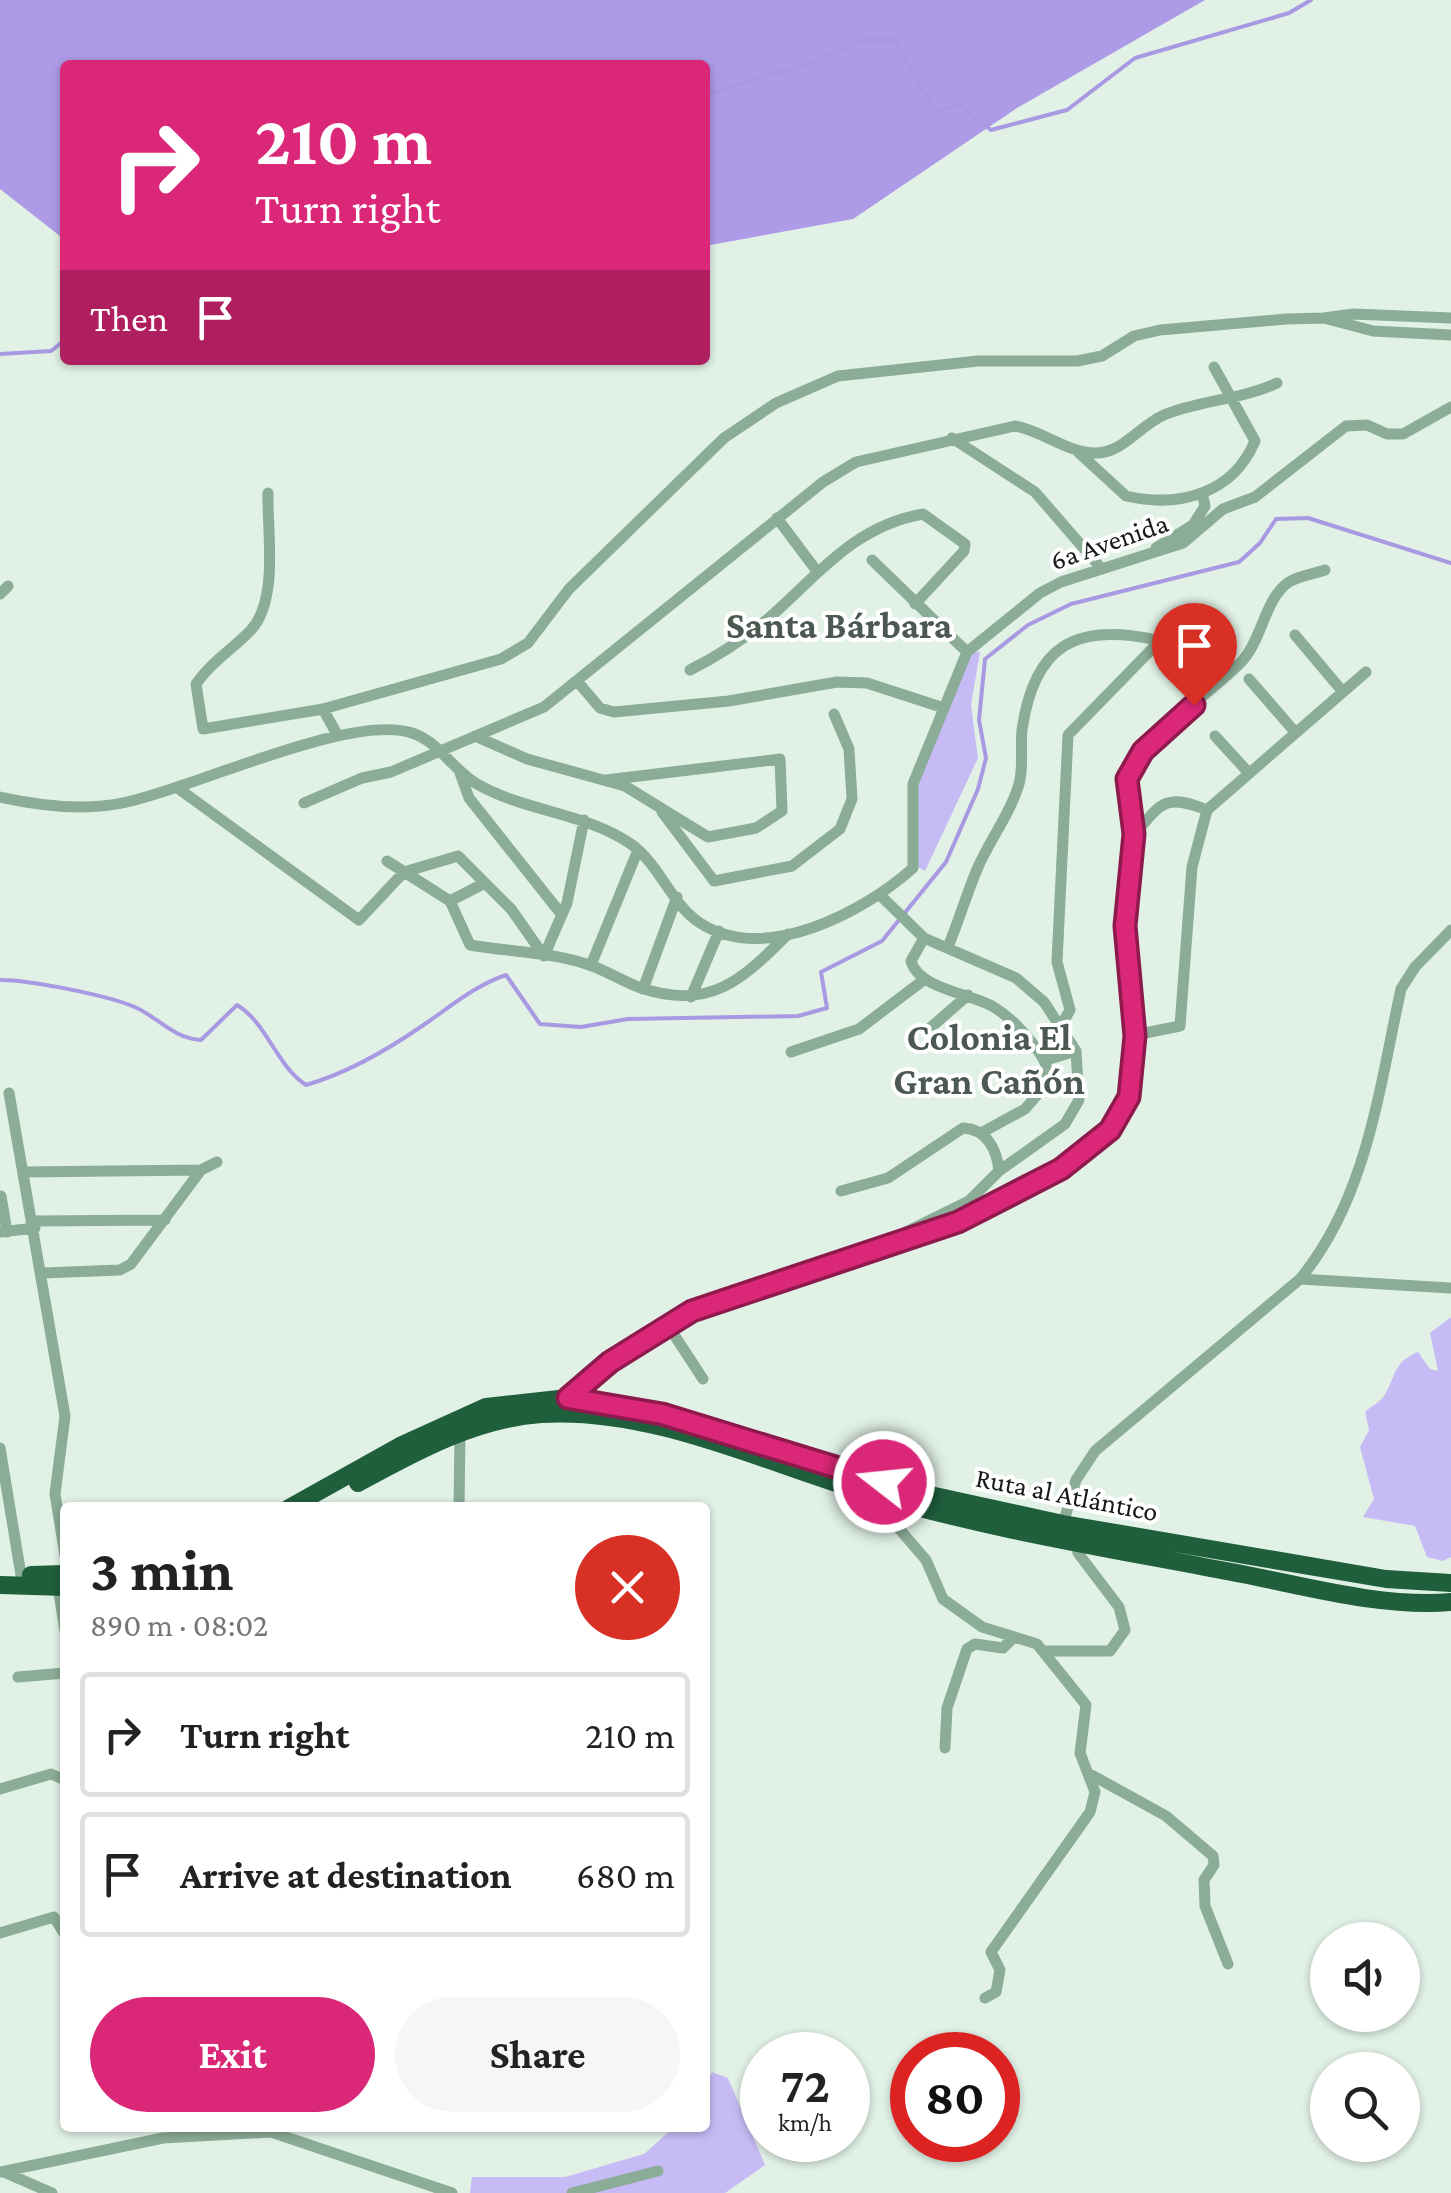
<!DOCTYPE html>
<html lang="en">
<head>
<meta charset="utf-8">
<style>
	:root { --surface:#fff; --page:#f6f6f6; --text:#222; --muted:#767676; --line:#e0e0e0; --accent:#db2777 }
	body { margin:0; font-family:"Crimson Pro",serif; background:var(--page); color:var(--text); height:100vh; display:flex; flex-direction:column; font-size:38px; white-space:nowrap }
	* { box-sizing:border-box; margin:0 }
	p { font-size:32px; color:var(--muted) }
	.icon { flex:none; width:55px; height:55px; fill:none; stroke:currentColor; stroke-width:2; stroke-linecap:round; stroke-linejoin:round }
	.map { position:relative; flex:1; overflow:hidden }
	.panel { position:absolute; left:60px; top:1502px; width:650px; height:630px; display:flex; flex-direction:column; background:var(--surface); border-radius:10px; box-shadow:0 2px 8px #0004 }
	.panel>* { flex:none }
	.banner { position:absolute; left:60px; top:60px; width:650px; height:305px; border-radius:10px; box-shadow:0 2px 8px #0004; background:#db2777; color:#fff; overflow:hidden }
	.fabs { position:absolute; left:1310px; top:1922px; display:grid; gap:20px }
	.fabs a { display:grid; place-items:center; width:110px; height:110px; border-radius:50%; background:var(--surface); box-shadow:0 2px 8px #0004; font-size:50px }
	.speed { position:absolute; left:740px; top:2032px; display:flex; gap:20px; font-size:50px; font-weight:700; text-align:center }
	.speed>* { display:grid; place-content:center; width:130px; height:130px; border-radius:50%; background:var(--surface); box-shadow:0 2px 8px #0004; line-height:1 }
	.speed small { font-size:25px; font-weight:400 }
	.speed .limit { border:15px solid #d22; background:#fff; color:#111 }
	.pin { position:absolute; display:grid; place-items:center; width:85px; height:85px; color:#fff; margin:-102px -42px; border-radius:50% 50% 50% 0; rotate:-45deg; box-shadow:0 0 10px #0007 }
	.pin .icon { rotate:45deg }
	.me { position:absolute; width:110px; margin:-55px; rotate:286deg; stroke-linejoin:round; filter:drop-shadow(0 0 8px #0008) }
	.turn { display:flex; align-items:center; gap:35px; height:210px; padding:0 30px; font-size:45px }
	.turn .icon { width:130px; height:130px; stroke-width:2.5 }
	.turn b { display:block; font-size:70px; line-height:85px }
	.then { display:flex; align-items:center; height:95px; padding:0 30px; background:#0003; gap:20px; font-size:38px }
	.round { display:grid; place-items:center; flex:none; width:105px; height:105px; border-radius:52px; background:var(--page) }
	.head { display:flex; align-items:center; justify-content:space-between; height:170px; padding:0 30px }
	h1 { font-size:60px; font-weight:700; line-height:75px }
	.action { display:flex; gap:20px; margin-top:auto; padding:20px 30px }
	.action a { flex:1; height:115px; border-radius:60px; background:var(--accent); color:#fff; font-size:40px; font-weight:700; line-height:115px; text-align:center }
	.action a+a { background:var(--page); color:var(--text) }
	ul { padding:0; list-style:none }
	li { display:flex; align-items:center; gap:30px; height:125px; margin:0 20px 15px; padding:0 10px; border:5px solid var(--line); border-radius:10px }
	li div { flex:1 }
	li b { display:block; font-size:38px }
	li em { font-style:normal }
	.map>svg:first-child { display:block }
	.green { fill:#c7bbf5 }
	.forest { fill:#ad9be7 }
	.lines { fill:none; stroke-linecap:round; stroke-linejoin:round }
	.stream { stroke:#a998e2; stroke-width:4 }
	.minor { stroke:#8bac96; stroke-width:11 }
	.highway { stroke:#1f5f3c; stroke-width:18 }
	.route-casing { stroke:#8e194d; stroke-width:25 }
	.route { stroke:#db2777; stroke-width:18 }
	.labels { text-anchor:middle; stroke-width:8; stroke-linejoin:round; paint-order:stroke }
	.street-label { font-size:28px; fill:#161b18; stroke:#fff }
	.district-label { font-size:38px; font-weight:bold; fill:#4c5951; stroke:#fff }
</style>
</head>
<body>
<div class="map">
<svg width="1451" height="2193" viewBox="0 0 1451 2193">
	<rect width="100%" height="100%" fill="#e1f1e6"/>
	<path class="green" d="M973,651L980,652L971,705L978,758L925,871L918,867L915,784Z
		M1451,1317V1557L1443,1561L1427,1557L1415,1526L1363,1517L1374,1499L1360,1447L1369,1430L1365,1412C1370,1407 1380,1402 1384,1396C1397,1375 1392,1363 1418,1352L1430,1369L1438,1371L1430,1333Z
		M712,2072L728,2078L765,2165L725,2193H470L472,2177H565L644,2154L673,2128H705V2087Z"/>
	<path class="forest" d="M0,0H1205L1017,108L853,219L705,246V65H65V240L0,189Z"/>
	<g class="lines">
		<path class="stream" d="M705,95L807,64L864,40H894L935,111L959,105L991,130L1067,110L1135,58L1289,13L1311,0
			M0,354L51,351L65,340
			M0,980C30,980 113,996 139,1009C160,1020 176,1039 201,1040L237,1005C268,1024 275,1064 306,1085C348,1073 389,1049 425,1024C451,1006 476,985 506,975L540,1024L581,1027L628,1019L798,1016L827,1008L821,972L882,941L946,862L978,789L986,758L979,720L985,659L1028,625L1071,604L1239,562L1260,543L1276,519L1308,518L1451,563"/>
		<path class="minor" d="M1324,318L1353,314L1451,318
			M952,438L1035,492L1100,567
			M1078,452L1126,496C1179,508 1233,494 1255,441L1214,367
			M268,493C267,532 279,599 251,630C233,649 211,662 196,684L203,729L323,709L501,659L528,643L569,589L724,438L776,403L838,376L978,361H1077L1102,356L1134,336L1160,330L1286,319L1324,318L1373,331L1451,335
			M777,518L816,570
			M1156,548L1193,525L1205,506L1203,497
			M872,560L967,652
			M0,594L8,586
			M1295,635L1343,692
			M690,670C718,656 744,639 769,618C818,575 854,526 923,514L965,544L964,551L915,604
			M1249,679L1295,732
			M577,681L600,708L614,712L729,701L837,682L867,683L944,708
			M323,709L338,736
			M475,736L527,759L625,786L708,837L756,828L782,811L780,759L606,780
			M1215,736L1248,772
			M460,773L469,798L562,915
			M179,789L359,920L404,872L458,856L511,909L544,956L567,903L584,820
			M0,797C41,806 86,812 127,802C196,787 351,713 412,733C438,741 453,770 477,784C526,812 584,812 631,844C660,865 671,904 700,923C765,965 864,912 913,868V784L967,652L1040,593L1061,582L1183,543L1223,509L1255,497L1346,426L1367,425L1387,434H1403L1451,407
			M304,803L362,778L391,772L544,707L823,482L856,462L1015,426C1043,431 1067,453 1096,453C1123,453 1140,425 1164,415C1200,400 1241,400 1277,383
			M662,812L714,881L792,866L840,829L852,799L849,749L834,714
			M1134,835C1161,803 1165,793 1207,810
			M387,861L450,901L470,945C510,952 554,952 592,966C609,972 624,982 641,988C710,1011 742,980 788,934
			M882,897L924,938L1016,978L1044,1002L1076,1051L1079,1100L1065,1124L999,1171L969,1201L906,1232
			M450,901L485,883
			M924,938L911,961C919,989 969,993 992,1006C1009,1016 1020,1028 1033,1044C1044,1058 1051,1068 1045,1086L1025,1109L981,1133
			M948,947C959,920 967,893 978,867C991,838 1010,814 1019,784C1024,766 1020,748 1022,730C1034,645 1076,622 1157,640
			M591,965L638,850
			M643,989L677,897
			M691,997L719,931
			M1062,1024L1070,1010L1057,962L1068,735L1190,610
			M929,1029L968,995
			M1135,1035L1180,1026L1192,867L1207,810L1366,672
			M791,1052L859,1029L925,979
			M1046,1060L1076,1051
			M9,1093L65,1416L55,1494L65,1555
			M24,1172L201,1170L217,1162
			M841,1191L888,1178L963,1128C987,1129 997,1150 999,1171
			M1,1196L7,1232
			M33,1221L165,1220
			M0,1232L35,1228
			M867,1251C939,1228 1103,1175 1129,1097C1146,1046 1128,983 1125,930C1124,906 1130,879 1132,855C1135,827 1120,789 1133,765C1154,726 1212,694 1243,660C1262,639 1265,598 1289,582C1298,576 1314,574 1325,570
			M43,1273L120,1270L131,1264L201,1170
			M1300,1279L1450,1288
			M667,1324L703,1379
			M568,1398L610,1362L692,1311L871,1249
			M0,1448L21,1575
			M869,1494L926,1560L943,1599L982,1627L1037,1644L1086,1705L1080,1753L1095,1792L1090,1812L991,1952L1000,1970L996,1992L985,1998
			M459,1508L460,1432
			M1063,1524L1076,1480L1095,1451L1300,1279C1367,1198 1379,1089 1401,989L1415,967L1451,930
			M58,1587L65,1631
			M1045,1651H1110L1125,1630L1119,1607L1078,1553L1077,1544
			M18,1677L65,1673
			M945,1748L947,1708L967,1649L975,1644L1003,1648L1014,1637
			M1088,1773L1166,1816L1213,1856L1214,1865L1204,1880L1205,1906L1228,1964
			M0,1789L51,1774L65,1780
			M0,1933L54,1917L65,1935
			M0,2172L163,2138L271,2132L452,2193
			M6,2173L52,2193
			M572,2193L658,2171"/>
		<path class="highway" d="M358,1483C415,1452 474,1419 541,1414C653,1407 765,1463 871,1494C987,1529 1107,1548 1226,1571C1299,1584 1377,1608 1451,1602
			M289,1508L400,1446L486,1407L568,1398L662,1414L921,1493L1063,1524L1386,1579L1451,1583
			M31,1575L65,1574
			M0,1585L65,1587"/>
	</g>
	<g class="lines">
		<g class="route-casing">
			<path id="route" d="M884,1482L662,1414L568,1398L610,1362L692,1311L958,1222L1061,1169L1110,1130L1129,1097L1135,1036L1125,926L1134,834L1127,779L1143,751L1194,705"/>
		</g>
		<use href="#route" class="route"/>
	</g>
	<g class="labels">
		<g class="street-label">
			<text transform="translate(1109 541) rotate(-19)" y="10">6a Avenida</text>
			<text transform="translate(1067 1494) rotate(11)" y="10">Ruta al Atlántico</text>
		</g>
		<g class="district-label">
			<text x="839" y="638">Santa Bárbara</text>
			<text x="989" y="1050">Colonia El<tspan x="989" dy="44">Gran Cañón</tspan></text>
		</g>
	</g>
</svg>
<div class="fabs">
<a><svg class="icon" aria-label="sound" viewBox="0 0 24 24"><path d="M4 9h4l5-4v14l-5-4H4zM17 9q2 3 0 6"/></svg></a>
<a><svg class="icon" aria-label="search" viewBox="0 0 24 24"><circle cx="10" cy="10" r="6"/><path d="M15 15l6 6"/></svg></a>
</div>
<div class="speed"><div>72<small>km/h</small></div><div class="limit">80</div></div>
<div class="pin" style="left:1194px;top:705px;background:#d93025"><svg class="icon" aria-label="arrive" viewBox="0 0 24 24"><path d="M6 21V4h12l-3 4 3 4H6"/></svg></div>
<svg class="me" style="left:884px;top:1482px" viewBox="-20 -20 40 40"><circle r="17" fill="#db2777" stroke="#fff" stroke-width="3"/><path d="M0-11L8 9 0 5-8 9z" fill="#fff"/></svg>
<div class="banner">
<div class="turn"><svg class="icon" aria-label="right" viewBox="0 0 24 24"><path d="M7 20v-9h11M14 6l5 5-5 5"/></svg><div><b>210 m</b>Turn right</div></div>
<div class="then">Then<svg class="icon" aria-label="arrive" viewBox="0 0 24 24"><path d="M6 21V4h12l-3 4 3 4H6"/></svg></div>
</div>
<section class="panel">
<div class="head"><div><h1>3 min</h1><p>890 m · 08:02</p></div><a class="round" style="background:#d93025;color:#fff"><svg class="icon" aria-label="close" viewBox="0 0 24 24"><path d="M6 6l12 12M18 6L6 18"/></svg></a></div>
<ul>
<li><svg class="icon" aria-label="right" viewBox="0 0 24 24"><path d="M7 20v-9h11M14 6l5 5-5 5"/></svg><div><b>Turn right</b></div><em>210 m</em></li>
<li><svg class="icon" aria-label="arrive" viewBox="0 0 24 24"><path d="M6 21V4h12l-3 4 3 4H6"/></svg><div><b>Arrive at destination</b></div><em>680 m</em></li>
</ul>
<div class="action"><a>Exit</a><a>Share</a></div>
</section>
</div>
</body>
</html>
